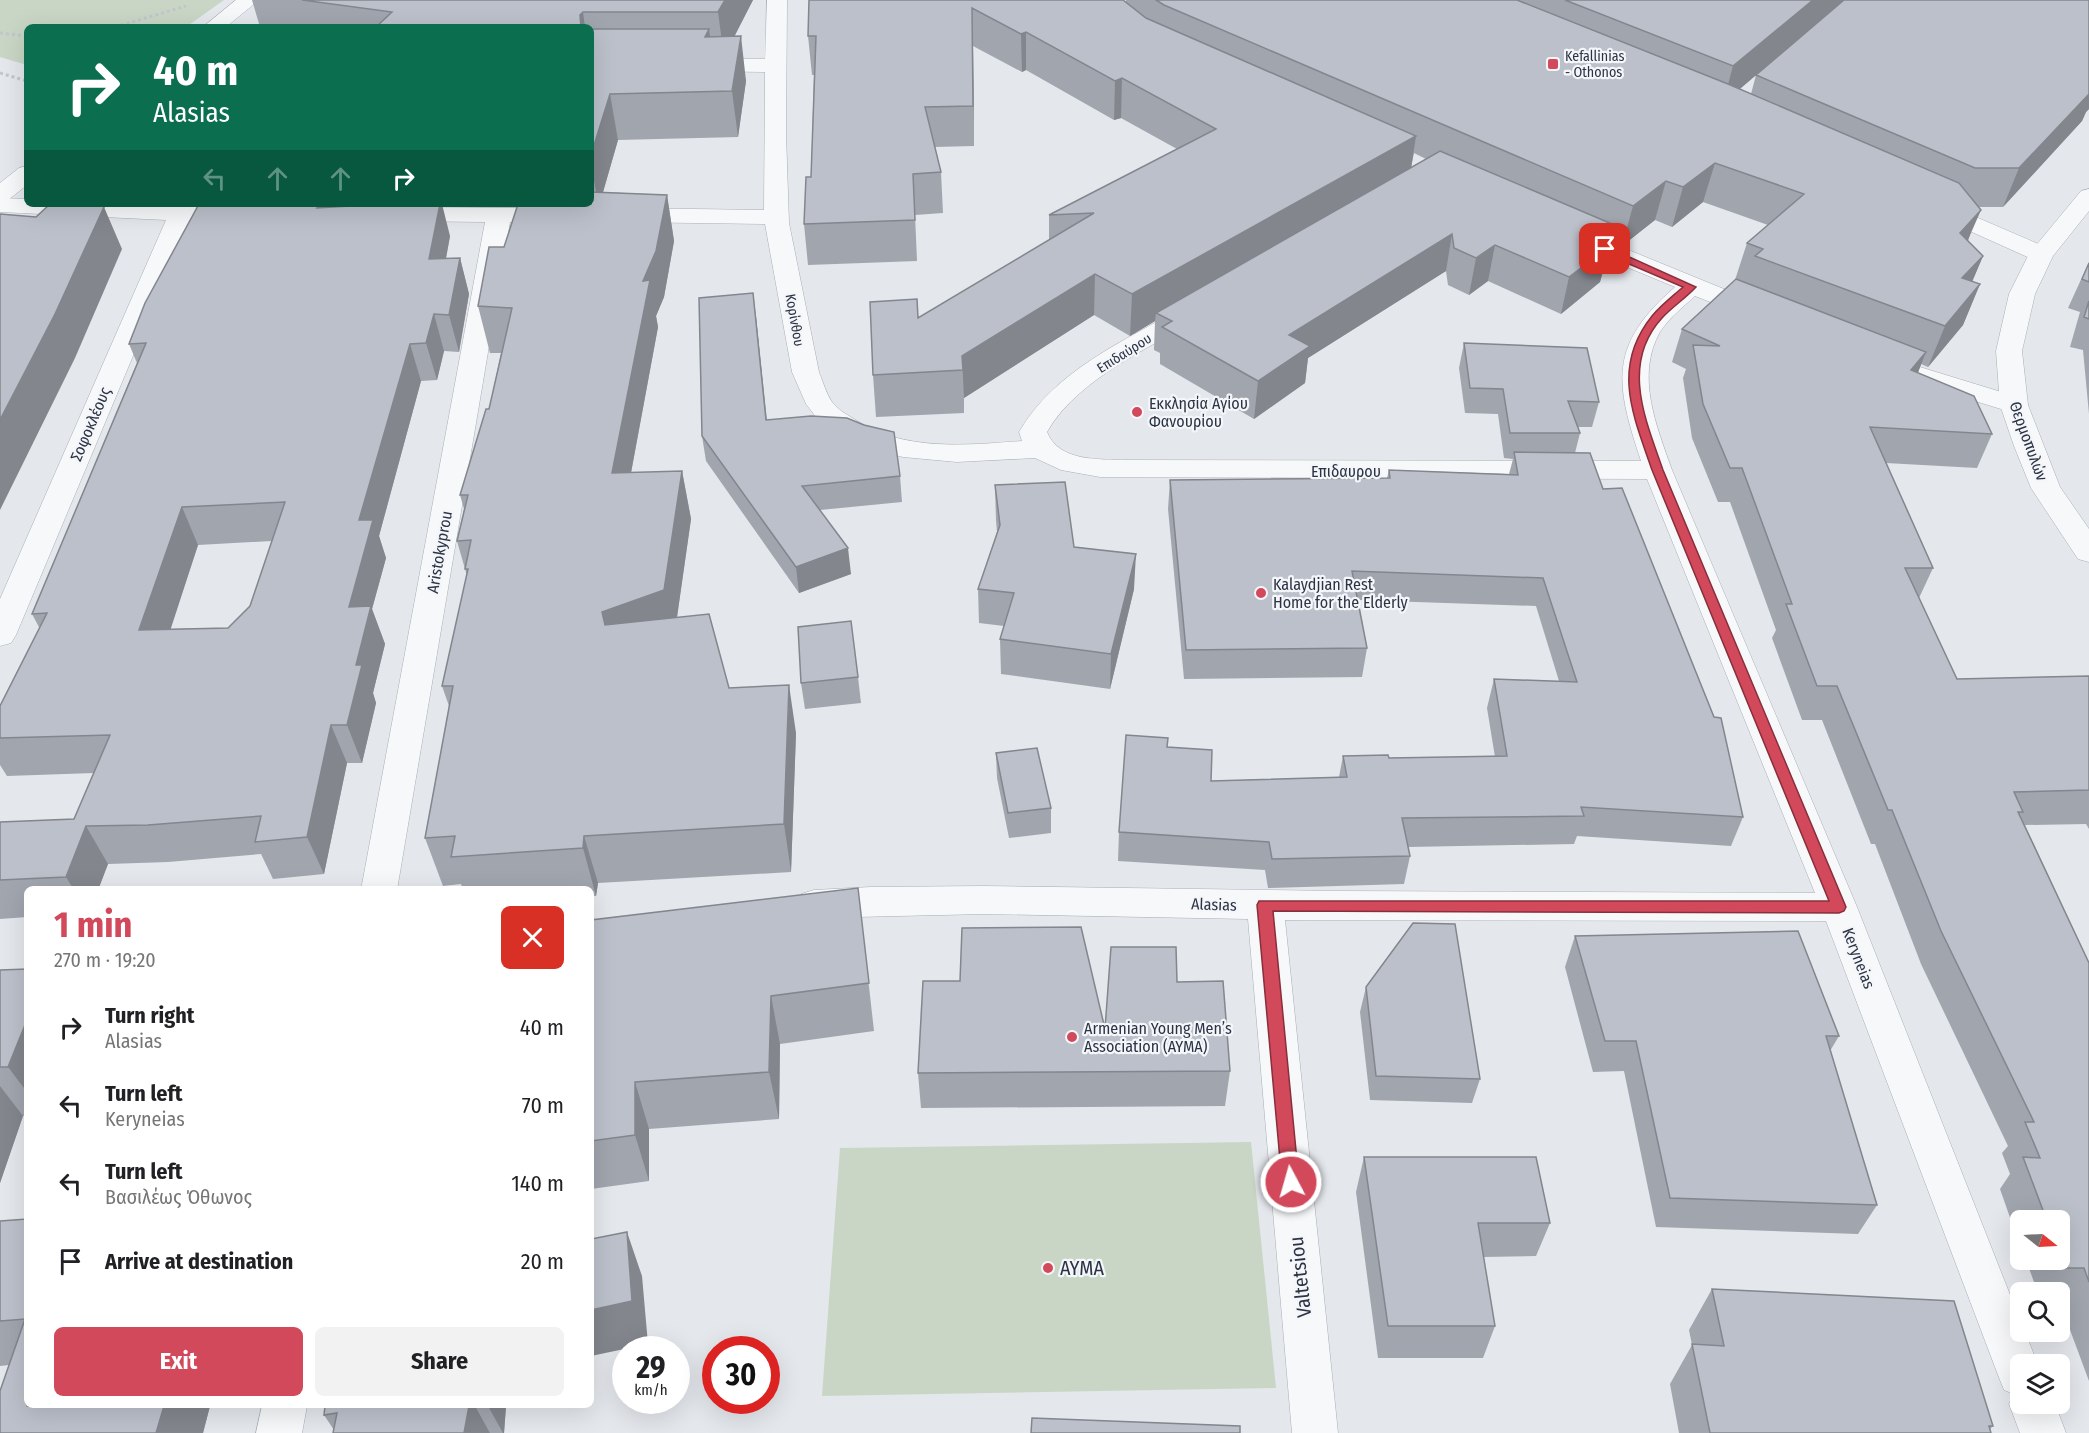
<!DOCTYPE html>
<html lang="en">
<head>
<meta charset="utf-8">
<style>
	:root { --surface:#fff; --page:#f2f2f2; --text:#202124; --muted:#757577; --accent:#d1495b }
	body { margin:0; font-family:"Fira Sans Condensed",sans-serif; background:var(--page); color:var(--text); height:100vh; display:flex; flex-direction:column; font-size:22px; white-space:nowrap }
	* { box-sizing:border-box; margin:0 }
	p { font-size:20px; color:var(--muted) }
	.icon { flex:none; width:33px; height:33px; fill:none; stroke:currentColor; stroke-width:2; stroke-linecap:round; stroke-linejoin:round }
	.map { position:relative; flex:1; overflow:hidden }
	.panel { position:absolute; left:24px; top:886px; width:570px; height:522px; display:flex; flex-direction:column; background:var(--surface); border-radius:9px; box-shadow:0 6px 24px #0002 }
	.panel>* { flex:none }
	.guide { position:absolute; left:24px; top:24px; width:570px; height:183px; border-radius:9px; box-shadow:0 6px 24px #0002; background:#0b6e4f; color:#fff; overflow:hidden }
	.needle { width:39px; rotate:108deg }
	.fabs { position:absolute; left:2010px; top:1210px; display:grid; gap:12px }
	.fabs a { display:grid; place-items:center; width:60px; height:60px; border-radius:9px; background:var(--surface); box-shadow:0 6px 24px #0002; font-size:30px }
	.speed { position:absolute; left:612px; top:1336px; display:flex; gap:12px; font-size:30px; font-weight:700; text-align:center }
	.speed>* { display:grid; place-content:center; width:78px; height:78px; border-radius:50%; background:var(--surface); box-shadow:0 6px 24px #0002; line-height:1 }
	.speed small { font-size:15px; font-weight:400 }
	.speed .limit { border:9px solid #d22; background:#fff; color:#111 }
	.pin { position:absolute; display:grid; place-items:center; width:51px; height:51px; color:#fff; margin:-26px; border-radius:12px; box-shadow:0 3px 9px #0006 }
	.me { position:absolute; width:66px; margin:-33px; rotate:354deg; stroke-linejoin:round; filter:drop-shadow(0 0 4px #0008) }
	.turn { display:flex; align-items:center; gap:21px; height:126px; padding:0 30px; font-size:27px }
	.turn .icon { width:78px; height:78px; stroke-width:2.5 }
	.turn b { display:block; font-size:42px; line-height:51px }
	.lanes { display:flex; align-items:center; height:57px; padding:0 30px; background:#0003; justify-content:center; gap:30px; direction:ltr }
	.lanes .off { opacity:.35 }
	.round { display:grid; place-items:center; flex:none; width:63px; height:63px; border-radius:9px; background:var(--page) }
	.overview { display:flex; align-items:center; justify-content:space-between; height:102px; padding:0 30px }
	h1 { font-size:36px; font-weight:700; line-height:45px; color:var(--accent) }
	.cta { display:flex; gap:12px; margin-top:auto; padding:12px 30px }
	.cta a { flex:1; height:69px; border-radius:9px; background:var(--accent); color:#fff; font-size:24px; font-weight:700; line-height:69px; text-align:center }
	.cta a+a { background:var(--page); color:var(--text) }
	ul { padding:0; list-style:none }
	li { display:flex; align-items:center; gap:18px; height:78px; padding:0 30px }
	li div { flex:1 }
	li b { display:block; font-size:22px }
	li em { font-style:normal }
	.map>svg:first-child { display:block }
	.green { fill:#c9d6c5 }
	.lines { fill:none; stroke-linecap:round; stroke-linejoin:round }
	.minor-casing { stroke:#a9aeb7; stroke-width:1 }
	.tertiary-casing { stroke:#a9aeb7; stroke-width:1 }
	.path { stroke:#c2c5cb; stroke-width:3; stroke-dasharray:3 3; stroke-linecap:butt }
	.minor { fill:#f7f8fa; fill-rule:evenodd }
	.tertiary { fill:#f7f8fa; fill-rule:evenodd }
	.wall { fill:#a1a5ae; fill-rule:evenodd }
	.shaded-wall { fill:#83868d }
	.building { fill:#bbc0ca; stroke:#83868d; stroke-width:1.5; fill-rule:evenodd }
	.route { fill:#d1495b; stroke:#882f3b; stroke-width:1.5 }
	.poi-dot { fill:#d1495b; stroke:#f4f6f9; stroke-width:2 }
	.labels { text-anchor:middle; stroke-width:4.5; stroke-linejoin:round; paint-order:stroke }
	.far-poi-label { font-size:14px; fill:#2b3445; stroke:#f4f6f9; text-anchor:start }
	.far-street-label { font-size:14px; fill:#2b3445; stroke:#f4f6f9 }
	.poi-label { font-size:16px; fill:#2b3445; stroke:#f4f6f9; text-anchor:start }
	.street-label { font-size:16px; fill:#2b3445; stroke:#f4f6f9 }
	.near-poi-label { font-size:20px; fill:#2b3445; stroke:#f4f6f9; text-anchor:start }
	.near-street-label { font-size:20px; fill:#2b3445; stroke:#f4f6f9 }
</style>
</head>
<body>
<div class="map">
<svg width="2089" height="1433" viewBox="0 0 2089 1433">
	<rect width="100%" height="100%" fill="#e4e7ec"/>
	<path class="green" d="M0,0H224L186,27H27V65L0,57Z
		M1251,1142L1276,1388L822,1396L840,1148Z"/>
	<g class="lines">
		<g class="minor-casing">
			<path id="minor" d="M767,0H787L786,134L789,223L819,372C823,382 826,393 832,402C838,410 846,414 854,419C903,452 967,445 1022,441L1019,432C1055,370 1124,341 1184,307L1193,304L1202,307L1206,312L1202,317C1151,347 1077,379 1047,432C1059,462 1099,459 1126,460L1641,461C1615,383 1608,345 1675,287L1559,239L1556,234L1559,229L1568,227L1577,229L1768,307L1772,313L1768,319L1759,321L1695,296C1683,307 1669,318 1660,332C1635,376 1657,427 1672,470L1857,907L2020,1320V1332H2025L2038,1365H2020V1404H2055L2066,1433H2020L2009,1404L2014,1394L2004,1390L1998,1375L1826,921L1285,920L1338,1433H1292L1248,919L984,914L814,918L801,914L796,904L801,894L814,890L871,887L984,886L1339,891L1815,893L1647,479L1100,477L1061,470L1035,458L957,462L903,457L867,448L842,437L819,421L806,404L792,372L765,224L625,222L616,220L613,215L616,210L625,208L764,210L765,72L701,71L693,70L690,65L693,60L701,59H765Z
				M0,198L27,199V204L238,206L247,208L250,213L247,218L238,220H190L16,635L11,643L0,646V599L166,220L0,212Z
				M1934,199L2050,249L2053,254L2050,259L2041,261L2032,259L1925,211L1922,206L1925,201Z
				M400,207L559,208L568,210L571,215L568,220L559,222H510L397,890H361L485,222L400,221L391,219L388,214L391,209Z
				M1910,364L2024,399L2028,405L2024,411L2014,413L1900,378L1897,372L1900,366Z
				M262,1406H307L302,1433H256Z"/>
		</g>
		<g class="tertiary-casing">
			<path id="tertiary" d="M236,0H259L226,27H203Z
				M27,166V185L8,200L0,202V183L19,168Z
				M2089,189V211L2053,256L2035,294L2022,351L2028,405L2060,487L2089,529V562L2078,559L2031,488L2014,446L2000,405L1996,351L2009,294L2029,254L2081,191Z"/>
		</g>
		<path class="path" d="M115,27L186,6
			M0,33L27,36
			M0,73L27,81"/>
		<use href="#minor" class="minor"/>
		<use href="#tertiary" class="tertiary"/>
	</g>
	<path class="wall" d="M252,0H753L734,36L746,81L738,137L618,140L603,192L667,195L674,241L664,297L656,316L658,327L631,473L682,471L691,519L677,617L729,688L796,733L791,872L598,883L596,896H591V890H463L461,884L443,886L425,838L449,706L442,686L467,576L457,541L464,509L460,495L489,409L501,353H490L478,306L504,247L591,204V27H260Z
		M809,0L1126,2V0H2089V109L2086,112L2082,121L2003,207H1978L1968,241L1983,256L1972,282L1980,284L1963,325L1928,367L1921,364L1918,373L1992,434L1977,468L1886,463L1933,568L1919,598L1957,679L2089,676V829L2086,824L2025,825L2089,963V1381L2060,1303V1293H2038L2026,1260H2060V1221H2020V1246L2000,1189L2010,1174L2002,1153L2008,1146L1921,964L1875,844H1871L1822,720H1802L1772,638L1776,630L1730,502H1718L1692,438L1683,378L1686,369L1672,362L1682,329L1735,280L1747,243L1768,225L1703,202L1672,227L1655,220L1622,246L1608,239L1607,245L1610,246L1600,282L1561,314L1488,281L1469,295L1448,285L1446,271L1308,358L1305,383L1254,419L1160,364V353L1154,350L1155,321L1130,336L1094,315L964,398V413L876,417L873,375L917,299L918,318L1049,240V215L1177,149L1121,118L1114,120L1026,70L1022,72L973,46L974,146L935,147L941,172L943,213L915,215L917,261L808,265L804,224L811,177L814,75H812L808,36ZM1756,75L1751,94L1740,89ZM1414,153L1426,159L1411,167Z
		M199,204H352H335L336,207L450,236L446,259L460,258L469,294L459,352L444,351L437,380L421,381L379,536L386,558L372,609L385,644L373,693L376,703L362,763H347L324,874L273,879L261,854L168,862L108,864L98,890H27V917L0,919V822L74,819L94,773L7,776L0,765V706L40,629L32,614L137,363L129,344ZM272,541L250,606L228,628L170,629L198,545Z
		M2089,262V414L2083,350L2070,347L2080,312L2068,308Z
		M756,317L767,420L900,476L902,502L820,510L851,574L799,593L706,461L702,436Z
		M1464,343L1599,402L1592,427H1578L1580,433L1575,453L1603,489L1743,817L1731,846L1577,836L1574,844L1408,847L1410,856L1404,884L1268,888L1265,870L1118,861L1119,832L1167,747L1211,781L1339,777L1343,756L1389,758L1495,757L1487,708L1494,679L1559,681L1536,606L1358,600L1367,648L1362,677L1184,679L1168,509L1170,480L1387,478L1389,470L1509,474L1513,459L1504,458L1498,414L1465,413L1459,368Z
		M995,485L1074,547L1134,589L1110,689L1001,674L1000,639L1004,626L979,623L978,589L997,532L996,520Z
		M858,677L861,703L805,709L801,683Z
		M996,753L1051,808V833L1009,838L997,778Z
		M858,888L874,1031L780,1044L779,1119L649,1129V1181L591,1189V920Z
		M1575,936L1839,1036L1830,1051L1877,1205L1858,1234L1656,1227L1624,1071L1593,1072L1565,967Z
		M27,969V1116H23L0,1183V970Z
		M1177,982L1230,1071L1225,1106L921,1108L918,1073L1105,1029Z
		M1366,987L1480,1079L1472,1103L1370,1100L1360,1012Z
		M1364,1157L1550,1223L1536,1256L1483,1257L1495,1326L1483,1358H1378L1356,1192Z
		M27,1219V1406H210L203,1433H0L9,1365L0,1366V1221Z
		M1712,1289L1993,1426L1990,1429L1991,1433H1679L1670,1384L1692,1345L1689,1330Z
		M325,1406H506L504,1433H333L334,1430L324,1415Z"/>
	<path class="shaded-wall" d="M725,0H753L724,57L718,12Z
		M1813,0H1845L1723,103L1733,66Z
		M972,8L973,46L974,146L973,106Z
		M583,12L585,27H580V15Z
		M709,29L715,74L705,37Z
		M1026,32V70L1022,72L1021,34Z
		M741,36L746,81L738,137L732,91Z
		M1122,78L1121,118L1114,120L1115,81Z
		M610,94L618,140L599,206L591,166V155Z
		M2089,94V109L2086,112L2082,121L2003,207L2019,168Z
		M1416,136L1410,176L1156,313L1155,321L1130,336L1132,294Z
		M1715,163L1703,202L1672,227L1683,187Z
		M1666,181L1655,220L1622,246L1633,206Z
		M667,195L674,241L664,297L656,316L658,327L622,521L612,473L643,281Z
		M320,204H335L341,223L317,208Z
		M440,204H442L450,236L439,295L429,259Z
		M104,207L122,249L75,358L0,510V420Z
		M1981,210L1964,249L1960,233Z
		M1612,224L1606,248L1610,246L1600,282L1561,314L1569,277L1593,239Z
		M1452,234L1446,271L1308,358L1305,383L1254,419L1258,381L1289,335Z
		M1495,245L1488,281L1469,295L1476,258Z
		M1983,256L1966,296L1962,278Z
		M460,258L469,294L459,352L449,315Z
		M1095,274L1094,315L964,398L962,356Z
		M1980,284L1963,325L1928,367L1945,326Z
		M753,293L756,317L769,446L766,420Z
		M434,314L444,351L437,380L426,343Z
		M410,344L421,381L379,536L386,558L372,609L385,644L373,693L376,703L362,763L347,725L356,665L349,607L359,520Z
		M1926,352L1913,385L1911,370Z
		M682,471L691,519L674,638L613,661L602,612Z
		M182,507L198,545L158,668L139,630Z
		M848,548L851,574L799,593L796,567Z
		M1136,554L1134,589L1110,689L1111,654Z
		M789,685L796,733L791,872L784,824Z
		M331,725L347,763L324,874L307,837Z
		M86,826L108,864L98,890H74L66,877Z
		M584,836L598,883L596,896L583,848Z
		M771,996L780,1044L779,1119L769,1072Z
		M27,1020V1092L8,1067Z
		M635,1082L649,1129V1181L635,1135Z
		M0,1086L23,1116L0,1183Z
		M627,1232L642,1276L648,1344L591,1356V1310Z
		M164,1406H210L203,1433H156Z
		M469,1406H475L490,1433H464Z
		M488,1406H506L504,1433H503Z"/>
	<path class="building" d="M302,0H725L718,12H583L580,15L581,27H376L392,12Z
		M809,0H1123L1146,18L1416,136L1132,294L1095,274L962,356L963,370L873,375L870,302L917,299L918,318L1094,213L1049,215L1216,129L1122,78L1115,81L1026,32L1021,34L972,8L973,106L925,107L941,172L913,174L915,220L804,224L806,177H811L816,36H808Z
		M1156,0H1517L1728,84L1959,183L1981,210L1960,233L1983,256L1962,278L1980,284L1945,326L1755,256L1763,249L1747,243L1804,194L1715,163L1683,187L1666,181L1633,206L1164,5Z
		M1565,0H1813L1733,66Z
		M1844,0H2089V94L2019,168H1975L1756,75Z
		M591,29H709L705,37L741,36L732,91L610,94L591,155Z
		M1440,151L1612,224L1593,239L1610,246L1569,277L1495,245L1476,258L1454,248L1452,234L1289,335L1310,346L1258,381L1162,327L1172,321L1156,313Z
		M591,192L667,195L656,251L643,281L650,280L612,473L682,471L664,590L602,612L605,625L709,614L729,688L789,685L784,824L584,836L583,848L451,857L455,836L425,838L453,686H442L468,569H465L471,540L457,541L468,495H460L486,409H489L512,308L478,306L489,247H504L518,204H591Z
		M50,204H102L104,207L55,314L0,420V214L36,217Z
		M199,204H320L317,208L386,204H440L429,259L460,258L449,315L434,314L426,343L410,344L359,520H373L349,607L371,606L356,665H362L347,725H331L307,837L255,842L261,816L148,825L86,826L66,877L0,880V822L74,819L110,735L0,738V706L47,613L32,614L146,343L129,344L145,303ZM285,502L250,606L228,628L139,630L182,507Z
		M2089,263V282L2082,279Z
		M1736,279L1926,352L1911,370L1974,396L1992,434L1870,427L1933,568H1905L1957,679L2089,676V790L2014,792L2023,812H2018L2089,963V1282L2084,1268H2065L2060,1253V1221H2047L2023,1157L2040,1158L2025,1122H2034L1941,931L1892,810H1888L1837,686H1817L1786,604H1792L1742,468H1730L1703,404L1693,345L1720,346L1682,329Z
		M753,293L766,420L811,416L847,418L864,425L894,432L900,476L802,486L848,548L796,567L702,436L699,298Z
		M2089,301V319L2084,317Z
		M1464,343L1587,348L1599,402L1568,401L1580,433H1510L1503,389L1470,388Z
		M1514,452L1590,453L1603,489L1622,488L1714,717L1721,718L1743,817L1581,807L1584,816L1402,818L1410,856L1272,859L1269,842L1119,832L1126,735L1168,738L1167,747L1212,750L1211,781L1347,777L1343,756L1388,755L1389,758L1507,756L1494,679L1577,682L1543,578L1352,571L1367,648L1186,650L1170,480L1390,478L1389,470L1518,475Z
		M1065,482L1074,547L1136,554L1111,654L1000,639L1014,593L978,589L1000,525L995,485Z
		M851,621L858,677L801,683L798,627Z
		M1037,748L1051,808L1008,813L996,753Z
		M858,888L869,983L771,996L769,1072L635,1082V1135L591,1141V920Z
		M1413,923L1455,924L1480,1079L1376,1076L1366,987Z
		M1081,927L1105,1029L1111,947H1176L1177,982L1223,981L1230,1071L918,1073L923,981H960L962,928Z
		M1798,931L1839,1036H1826L1877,1205L1670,1198L1636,1041H1605L1575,936Z
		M27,969V1020L8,1067H0V970Z
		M1364,1157H1536L1550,1223H1478L1495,1326H1388Z
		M27,1219V1406H164L156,1433H0V1391L25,1319L0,1321V1221Z
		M627,1232L632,1301L591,1310V1239Z
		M1712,1289L1954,1301L1993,1426H1989L1991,1433H1710L1692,1344L1724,1346Z
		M325,1406H469L464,1433H333L337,1413L324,1415Z
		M1032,1418L1240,1426V1433H1031Z"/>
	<path class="route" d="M1605,246L1696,287C1686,298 1672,307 1662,318C1620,364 1646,421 1663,470L1846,907L1844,911L1839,913L1273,911L1299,1182L1297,1187L1291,1189L1285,1187L1282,1182L1257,905L1259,901H1829L1652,470C1633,415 1611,367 1652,316C1661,305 1673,296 1683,287L1601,252V247Z"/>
	<g class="poi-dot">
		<rect x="1547" y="58" width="12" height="12" rx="3"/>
		<circle cx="1137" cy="412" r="6"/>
		<circle cx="1261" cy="593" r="6"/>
		<circle cx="1072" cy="1037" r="6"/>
		<circle cx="1048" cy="1268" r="6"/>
	</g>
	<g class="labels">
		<g class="far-poi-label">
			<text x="1565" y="61">Kefallinias<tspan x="1565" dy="16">- Othonos</tspan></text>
		</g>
		<g class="far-street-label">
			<text transform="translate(795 320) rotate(80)" y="5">Κορίνθου</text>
			<text transform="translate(1124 353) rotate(-32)" y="5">Επιδαύρου</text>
		</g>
		<g class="poi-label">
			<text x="1149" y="409">Εκκλησία Αγίου<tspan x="1149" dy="18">Φανουρίου</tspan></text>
			<text x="1273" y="590">Kalaydjian Rest<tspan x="1273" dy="18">Home for the Elderly</tspan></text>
			<text x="1084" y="1034">Armenian Young Men’s<tspan x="1084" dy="18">Association (AYMA)</tspan></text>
		</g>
		<g class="street-label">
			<text transform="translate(90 424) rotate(-67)" y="6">Σοφοκλέους</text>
			<text transform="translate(2029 441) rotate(70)" y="6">Θερμοπυλών</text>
			<text x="1346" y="477">Επιδαυρου</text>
			<text transform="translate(439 552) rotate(-80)" y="6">Aristokyprou</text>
			<text transform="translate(1214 904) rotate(2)" y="6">Alasias</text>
			<text transform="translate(1859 958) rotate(69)" y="6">Keryneias</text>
		</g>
		<g class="near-poi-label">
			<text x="1060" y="1275">ΑΥΜΑ</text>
		</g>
		<g class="near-street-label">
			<text transform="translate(1300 1277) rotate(-96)" y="7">Valtetsiou</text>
		</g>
	</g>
</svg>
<div class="fabs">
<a><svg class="needle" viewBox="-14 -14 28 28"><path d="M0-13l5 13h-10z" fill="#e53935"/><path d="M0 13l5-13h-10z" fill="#757577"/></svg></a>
<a><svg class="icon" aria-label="search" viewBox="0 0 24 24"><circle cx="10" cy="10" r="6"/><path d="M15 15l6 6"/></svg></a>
<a><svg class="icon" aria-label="layers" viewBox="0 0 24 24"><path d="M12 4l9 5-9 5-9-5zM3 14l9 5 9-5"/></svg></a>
</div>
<div class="speed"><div>29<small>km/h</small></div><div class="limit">30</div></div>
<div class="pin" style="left:1605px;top:249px;background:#d93025"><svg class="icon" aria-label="arrive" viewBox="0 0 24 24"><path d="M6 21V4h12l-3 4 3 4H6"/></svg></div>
<svg class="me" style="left:1291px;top:1182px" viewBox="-20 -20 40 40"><circle r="17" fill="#d1495b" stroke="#fff" stroke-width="3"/><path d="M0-11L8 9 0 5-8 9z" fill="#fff"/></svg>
<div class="guide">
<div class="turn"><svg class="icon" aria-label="right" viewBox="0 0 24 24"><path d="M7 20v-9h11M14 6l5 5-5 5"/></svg><div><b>40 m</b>Alasias</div></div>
<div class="lanes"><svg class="icon off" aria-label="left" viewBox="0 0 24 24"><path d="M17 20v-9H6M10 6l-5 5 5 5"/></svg><svg class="icon off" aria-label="ahead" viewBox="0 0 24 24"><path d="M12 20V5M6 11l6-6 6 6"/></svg><svg class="icon off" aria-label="ahead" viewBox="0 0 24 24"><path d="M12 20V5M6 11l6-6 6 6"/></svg><svg class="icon" aria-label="right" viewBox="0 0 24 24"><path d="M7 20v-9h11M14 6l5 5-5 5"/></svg></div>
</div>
<section class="panel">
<div class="overview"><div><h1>1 min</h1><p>270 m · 19:20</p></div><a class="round" style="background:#d93025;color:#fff"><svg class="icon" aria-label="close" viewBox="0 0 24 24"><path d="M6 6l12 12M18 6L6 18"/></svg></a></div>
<ul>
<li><svg class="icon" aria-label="right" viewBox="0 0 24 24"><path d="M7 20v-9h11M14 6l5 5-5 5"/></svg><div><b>Turn right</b><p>Alasias</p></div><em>40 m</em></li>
<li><svg class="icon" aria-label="left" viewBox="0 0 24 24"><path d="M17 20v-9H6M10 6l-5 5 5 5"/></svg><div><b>Turn left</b><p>Keryneias</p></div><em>70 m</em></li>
<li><svg class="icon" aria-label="left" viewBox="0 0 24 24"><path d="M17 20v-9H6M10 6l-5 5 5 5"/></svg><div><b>Turn left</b><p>Βασιλέως Όθωνος</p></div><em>140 m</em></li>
<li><svg class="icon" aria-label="arrive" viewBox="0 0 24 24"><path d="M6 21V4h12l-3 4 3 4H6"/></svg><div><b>Arrive at destination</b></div><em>20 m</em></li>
</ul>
<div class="cta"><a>Exit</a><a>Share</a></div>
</section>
</div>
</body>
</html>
